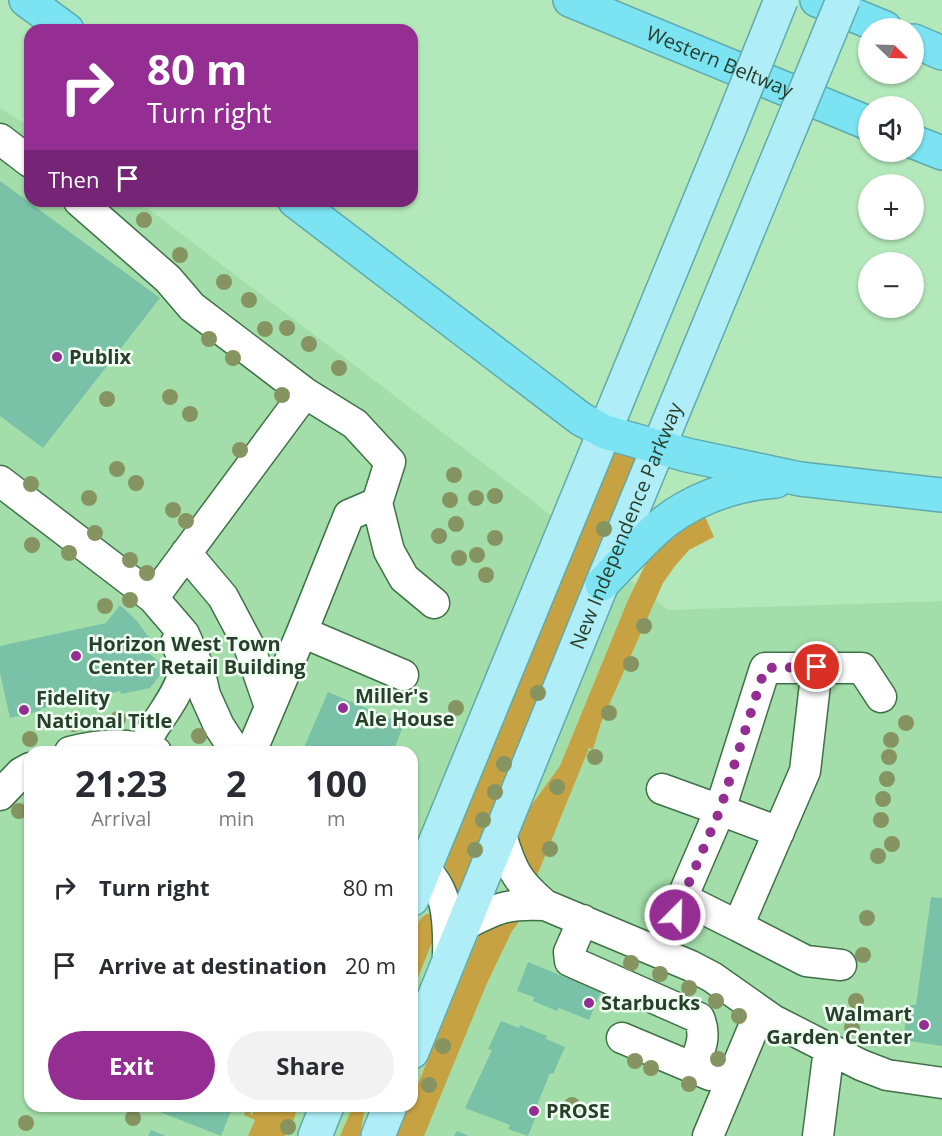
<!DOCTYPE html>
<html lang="en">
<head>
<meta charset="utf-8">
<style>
	:root { --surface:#fff; --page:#f2f2f3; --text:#2b2b33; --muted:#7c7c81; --accent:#942e93 }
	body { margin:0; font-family:"Open Sans",sans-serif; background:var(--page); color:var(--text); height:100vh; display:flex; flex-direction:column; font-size:22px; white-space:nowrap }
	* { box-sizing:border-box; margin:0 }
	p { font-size:20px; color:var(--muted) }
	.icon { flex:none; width:33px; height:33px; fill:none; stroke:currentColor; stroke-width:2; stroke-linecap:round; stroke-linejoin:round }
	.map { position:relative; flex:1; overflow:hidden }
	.sheet { position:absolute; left:24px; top:746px; width:394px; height:366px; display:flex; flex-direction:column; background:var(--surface); border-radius:18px; box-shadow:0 2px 4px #0004 }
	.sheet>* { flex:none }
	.guide { position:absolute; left:24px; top:24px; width:394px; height:183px; border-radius:18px; box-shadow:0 2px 4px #0004; background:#942e93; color:#fff; overflow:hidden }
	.needle { width:39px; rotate:113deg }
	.fabs { position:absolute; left:858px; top:18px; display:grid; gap:12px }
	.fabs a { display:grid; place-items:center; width:66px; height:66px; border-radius:50%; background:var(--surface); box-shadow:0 2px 4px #0004; font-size:30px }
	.pin { position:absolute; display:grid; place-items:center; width:51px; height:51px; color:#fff; margin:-26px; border:3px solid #fff; border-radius:50%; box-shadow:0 2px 6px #0007 }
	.me { position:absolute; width:66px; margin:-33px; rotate:23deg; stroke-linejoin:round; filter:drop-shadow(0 0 4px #0008) }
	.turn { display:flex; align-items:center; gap:21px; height:126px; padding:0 24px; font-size:27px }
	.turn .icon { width:78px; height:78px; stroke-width:2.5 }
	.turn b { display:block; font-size:42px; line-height:51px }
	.then { display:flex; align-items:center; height:57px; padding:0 24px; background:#0003; gap:12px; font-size:22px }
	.eta { display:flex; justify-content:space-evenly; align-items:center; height:102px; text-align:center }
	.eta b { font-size:36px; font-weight:700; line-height:42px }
	.primary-button { display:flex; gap:12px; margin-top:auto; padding:12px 24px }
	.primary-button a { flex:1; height:69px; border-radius:36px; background:var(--accent); color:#fff; font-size:24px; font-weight:700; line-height:69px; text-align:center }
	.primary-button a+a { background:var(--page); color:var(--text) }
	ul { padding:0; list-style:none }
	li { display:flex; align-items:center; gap:18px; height:78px; padding:0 24px }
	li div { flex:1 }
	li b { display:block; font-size:22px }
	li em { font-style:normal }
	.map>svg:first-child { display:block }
	.built { fill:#a3deaa; fill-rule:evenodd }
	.green { fill:#c6a243 }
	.building { fill:#79c2a7 }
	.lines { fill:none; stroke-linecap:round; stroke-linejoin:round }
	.minor-casing { stroke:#3f7147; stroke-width:33 }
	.major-casing { stroke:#5eaaad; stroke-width:36 }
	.highway-casing { stroke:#5eaaad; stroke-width:36 }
	.minor { stroke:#fff; stroke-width:30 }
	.major { stroke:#b0eef7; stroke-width:33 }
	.highway { stroke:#7be3f2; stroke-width:33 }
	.major-bridge-casing { stroke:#5eaaad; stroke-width:36; stroke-linecap:butt }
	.major-bridge { stroke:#b0eef7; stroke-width:33 }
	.tree { fill:#869461 }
	.route { stroke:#942e93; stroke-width:10; stroke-dasharray:0 18 }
	.poi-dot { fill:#942e93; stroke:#effff1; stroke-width:2 }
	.labels { text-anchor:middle; stroke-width:5; stroke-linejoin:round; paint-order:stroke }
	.street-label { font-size:20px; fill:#293f2c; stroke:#effff1 }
	.poi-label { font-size:20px; font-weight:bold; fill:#293f2c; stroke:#effff1; text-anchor:start }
</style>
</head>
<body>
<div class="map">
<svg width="942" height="1136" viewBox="0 0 942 1136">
	<rect width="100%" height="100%" fill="#b3e9ba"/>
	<path class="built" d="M0,108L30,127V201H138L529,498L668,610L942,601V1136H0ZM30,752H412V1106H30Z"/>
	<path class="green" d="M614,450L635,454L637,459L465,891L457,897L452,879L443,862Z
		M703,512L714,537L689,550L675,566L663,583L601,723L593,749L589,748L534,883L516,843L530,807L560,766L628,600L647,561L654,550Z
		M427,914H432L435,935L413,990C413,970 406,924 427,914Z
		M522,918L512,931L487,983L424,1136H396L409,1106H412L413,1096L481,930L487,924Z
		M256,1106H298L294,1119L285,1136H248L255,1120L244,1115L247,1107L252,1109L250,1114L252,1115Z
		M353,1106H365L360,1136H340Z"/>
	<path class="building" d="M0,181L160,298L43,448L0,416Z
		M120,605L137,621L150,639L143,649L162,664L164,670L150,688L121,694L120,691L40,709L41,711L10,718L0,673V646L106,623Z
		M328,692L404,724L395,747L400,749L399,752H302Z
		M931,897L942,898V1046L903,1040L908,1005H916Z
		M528,962L567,978L568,973L580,979L579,983L601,992L589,1020L559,1008L557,1011L533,1001L534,997L517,991Z
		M501,1021L519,1028L520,1025L547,1036L546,1039L565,1047L553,1074L550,1073L537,1105L540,1106L528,1136L508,1129L510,1125L465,1108L492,1050L488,1049Z
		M162,1106H233L221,1136L160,1112Z
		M151,1130L166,1136H148Z
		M457,1131L469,1136H454Z"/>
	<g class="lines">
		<g class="minor-casing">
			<path id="minor" d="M0,139L30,162
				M305,393L355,424L390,462L377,503L389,551L404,578L434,603
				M0,481L153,598L305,393L192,307L168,279L79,201
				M186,553L223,597L249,646L270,707
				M153,598L184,634L199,669L205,695L219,726L236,752
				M302,632L349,515L377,503
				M817,667L805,771L738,926L806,961L841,965
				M144,748C147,741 150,733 154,727C164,712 182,688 184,669C185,660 180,651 176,643
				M70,752C99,744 127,742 156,752
				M251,752L302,632L403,675
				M662,789L720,810L765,668H862L881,697
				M0,795L21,773L30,768
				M501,835C512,871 517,881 545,905L691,966L712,977L773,1020L861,1065L887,1075L942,1083
				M412,859C449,883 449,919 448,959
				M682,898L720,810L779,832
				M583,920L569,952L570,961L699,1018C707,1036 700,1050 693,1068
				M464,925C497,908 508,903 545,905
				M659,952L682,898L738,926
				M622,1038L710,1075
				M708,1136L760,1012
				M818,1136L829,1049"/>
		</g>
		<g class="major-casing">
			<g id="major">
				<path d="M412,899L730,127"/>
				<path id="s1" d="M412,1052L602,584L782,148"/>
				<path d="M315,1136L327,1106"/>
				<path d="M378,1136L390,1106"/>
			</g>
		</g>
		<g class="highway-casing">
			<g id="highway">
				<path d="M26,0L67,30"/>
				<path id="s2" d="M570,0L868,123"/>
				<path d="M817,0L885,28"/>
				<path d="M914,41L942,53"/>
				<path d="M914,142L942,153"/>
				<path d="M295,201L581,419L605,432L687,455L800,479L942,495"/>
				<path d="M602,584C619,566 636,548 654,531C686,501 733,484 776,481"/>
			</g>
		</g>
		<use href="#minor" class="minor"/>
		<use href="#major" class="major"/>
		<use href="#highway" class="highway"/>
		<g class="major-bridge-casing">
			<path id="major-bridge" d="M730,127L781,0
				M782,148L843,0"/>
		</g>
		<use href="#major-bridge" class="major-bridge"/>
	</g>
	<g class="tree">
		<circle cx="144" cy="220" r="8"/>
		<circle cx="180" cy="255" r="8"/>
		<circle cx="224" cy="282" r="8"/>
		<circle cx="249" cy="300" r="8"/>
		<circle cx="287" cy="328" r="8"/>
		<circle cx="265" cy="329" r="8"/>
		<circle cx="209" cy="339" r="8"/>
		<circle cx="309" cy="344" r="8"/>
		<circle cx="233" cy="358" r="8"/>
		<circle cx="339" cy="368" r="8"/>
		<circle cx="282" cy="395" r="8"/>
		<circle cx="170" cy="397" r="8"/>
		<circle cx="107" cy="399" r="8"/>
		<circle cx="190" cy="414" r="8"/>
		<circle cx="240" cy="450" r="8"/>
		<circle cx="117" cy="469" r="8"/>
		<circle cx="454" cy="475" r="8"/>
		<circle cx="136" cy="483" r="8"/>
		<circle cx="31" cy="484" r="8"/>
		<circle cx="495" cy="496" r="8"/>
		<circle cx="89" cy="498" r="8"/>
		<circle cx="476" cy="498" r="8"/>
		<circle cx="450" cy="500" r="8"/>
		<circle cx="173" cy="510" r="8"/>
		<circle cx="186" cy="521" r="8"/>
		<circle cx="456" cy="524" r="8"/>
		<circle cx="604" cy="529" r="8"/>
		<circle cx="95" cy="533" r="8"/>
		<circle cx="439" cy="536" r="8"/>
		<circle cx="495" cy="538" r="8"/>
		<circle cx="32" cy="545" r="8"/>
		<circle cx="69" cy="553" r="8"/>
		<circle cx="477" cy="555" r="8"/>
		<circle cx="459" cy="558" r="8"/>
		<circle cx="130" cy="560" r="8"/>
		<circle cx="147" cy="573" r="8"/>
		<circle cx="486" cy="575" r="8"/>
		<circle cx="130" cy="600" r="8"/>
		<circle cx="105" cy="606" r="8"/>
		<circle cx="644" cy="626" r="8"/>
		<circle cx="631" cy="664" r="8"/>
		<circle cx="538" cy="693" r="8"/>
		<circle cx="456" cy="708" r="8"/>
		<circle cx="609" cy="713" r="8"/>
		<circle cx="118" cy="719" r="8"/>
		<circle cx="906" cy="723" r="8"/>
		<circle cx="74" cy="724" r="8"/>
		<circle cx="199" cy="736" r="8"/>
		<circle cx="30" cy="739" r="8"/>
		<circle cx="891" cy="740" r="8"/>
		<circle cx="595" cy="757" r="8"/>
		<circle cx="889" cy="757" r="8"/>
		<circle cx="504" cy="764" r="8"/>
		<circle cx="887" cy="779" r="8"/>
		<circle cx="557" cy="787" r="8"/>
		<circle cx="495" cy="792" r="8"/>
		<circle cx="883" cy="799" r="8"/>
		<circle cx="19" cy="811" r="8"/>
		<circle cx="483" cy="820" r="8"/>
		<circle cx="881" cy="820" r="8"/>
		<circle cx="892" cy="844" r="8"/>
		<circle cx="550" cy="849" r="8"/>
		<circle cx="475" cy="850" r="8"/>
		<circle cx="878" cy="856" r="8"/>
		<circle cx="867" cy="918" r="8"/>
		<circle cx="863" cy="955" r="8"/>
		<circle cx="631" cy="963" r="8"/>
		<circle cx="660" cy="974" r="8"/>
		<circle cx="689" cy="988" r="8"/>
		<circle cx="716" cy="1001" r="8"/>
		<circle cx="856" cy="1001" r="8"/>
		<circle cx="739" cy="1016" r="8"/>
		<circle cx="852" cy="1028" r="8"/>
		<circle cx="873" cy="1039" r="8"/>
		<circle cx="443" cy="1046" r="8"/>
		<circle cx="718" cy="1059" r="8"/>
		<circle cx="635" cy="1061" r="8"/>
		<circle cx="651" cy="1068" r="8"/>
		<circle cx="689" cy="1084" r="8"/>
		<circle cx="429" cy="1085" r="8"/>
		<circle cx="572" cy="1105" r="8"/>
		<circle cx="133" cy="1118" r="8"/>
		<circle cx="26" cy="1123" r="8"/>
		<circle cx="288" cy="1127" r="8"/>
	</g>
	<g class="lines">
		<path class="route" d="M675,915L720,810L765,668L817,667"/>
	</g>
	<g class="poi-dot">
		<circle cx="57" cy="357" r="6"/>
		<circle cx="76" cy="656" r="6"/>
		<circle cx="343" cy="708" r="6"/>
		<circle cx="24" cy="710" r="6"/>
		<circle cx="589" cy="1003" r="6"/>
		<circle cx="924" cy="1025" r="6"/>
		<circle cx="534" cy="1111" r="6"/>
	</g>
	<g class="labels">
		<g class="street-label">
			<text dy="7" stroke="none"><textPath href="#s2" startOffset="162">Western Beltway</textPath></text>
			<text dy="7" stroke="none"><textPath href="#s1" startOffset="568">New Independence Parkway</textPath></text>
		</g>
		<g class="poi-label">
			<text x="69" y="364">Publix</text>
			<text x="88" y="651">Horizon West Town<tspan x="88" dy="23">Center Retail Building</tspan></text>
			<text x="355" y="703">Miller's<tspan x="355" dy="23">Ale House</tspan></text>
			<text x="36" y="705">Fidelity<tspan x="36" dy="23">National Title</tspan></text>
			<text x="601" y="1010">Starbucks</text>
			<text x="912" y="1021" text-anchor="end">Walmart<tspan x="912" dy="23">Garden Center</tspan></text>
			<text x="546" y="1118">PROSE</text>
		</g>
	</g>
</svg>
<div class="fabs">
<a><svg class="needle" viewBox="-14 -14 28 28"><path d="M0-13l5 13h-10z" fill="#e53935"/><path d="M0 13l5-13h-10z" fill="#7c7c81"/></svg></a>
<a><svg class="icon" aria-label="sound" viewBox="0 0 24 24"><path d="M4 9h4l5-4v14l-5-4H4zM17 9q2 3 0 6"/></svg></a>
<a>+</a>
<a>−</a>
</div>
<div class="pin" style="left:817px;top:667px;background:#d93025"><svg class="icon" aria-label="arrive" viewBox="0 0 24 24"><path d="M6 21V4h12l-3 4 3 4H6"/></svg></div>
<svg class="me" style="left:675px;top:915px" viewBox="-20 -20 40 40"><circle r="17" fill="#942e93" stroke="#fff" stroke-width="3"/><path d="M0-11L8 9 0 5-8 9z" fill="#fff"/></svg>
<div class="guide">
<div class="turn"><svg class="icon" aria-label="right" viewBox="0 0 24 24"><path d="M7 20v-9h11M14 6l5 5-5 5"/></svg><div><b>80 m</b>Turn right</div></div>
<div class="then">Then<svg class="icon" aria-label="arrive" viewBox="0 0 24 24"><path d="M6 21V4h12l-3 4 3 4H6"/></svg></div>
</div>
<section class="sheet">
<div class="eta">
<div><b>21:23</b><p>Arrival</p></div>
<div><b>2</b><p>min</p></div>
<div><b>100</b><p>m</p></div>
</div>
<ul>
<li><svg class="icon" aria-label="right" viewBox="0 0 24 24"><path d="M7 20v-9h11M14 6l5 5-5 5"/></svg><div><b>Turn right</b></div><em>80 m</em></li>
<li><svg class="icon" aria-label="arrive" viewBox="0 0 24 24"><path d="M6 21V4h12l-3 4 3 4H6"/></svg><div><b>Arrive at destination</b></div><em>20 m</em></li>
</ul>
<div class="primary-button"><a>Exit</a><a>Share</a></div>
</section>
</div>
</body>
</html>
